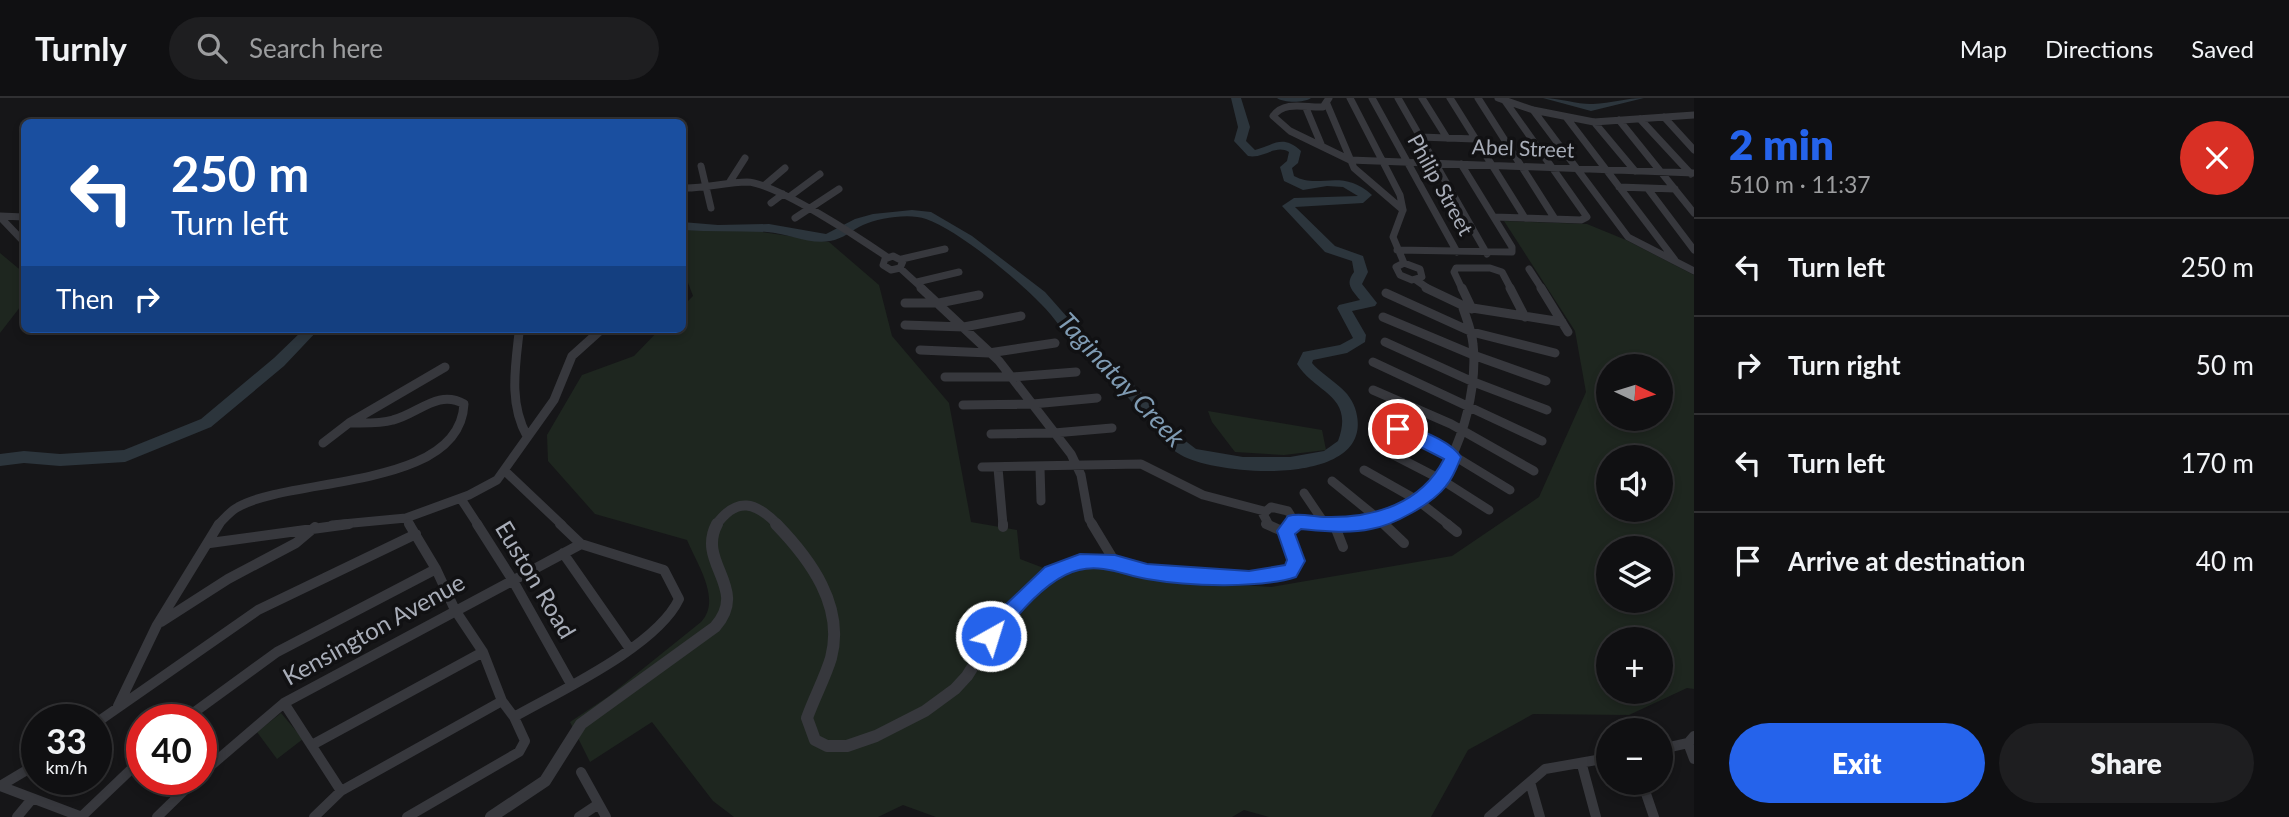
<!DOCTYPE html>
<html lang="en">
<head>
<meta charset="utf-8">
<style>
	:root { --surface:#101012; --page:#1e1e20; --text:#f1f3f6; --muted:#9c9d9f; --line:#303032; --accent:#2563eb }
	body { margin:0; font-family:Lato,sans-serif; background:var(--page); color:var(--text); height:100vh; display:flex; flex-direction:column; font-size:26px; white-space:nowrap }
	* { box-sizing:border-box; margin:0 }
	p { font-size:23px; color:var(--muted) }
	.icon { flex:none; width:38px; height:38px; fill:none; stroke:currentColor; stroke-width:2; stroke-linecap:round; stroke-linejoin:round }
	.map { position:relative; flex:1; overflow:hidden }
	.details { display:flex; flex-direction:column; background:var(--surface); width:595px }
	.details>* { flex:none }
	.top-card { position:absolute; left:21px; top:21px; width:665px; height:214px; border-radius:10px; box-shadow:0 4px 10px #0003,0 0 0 2px var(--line); background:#1a4fa0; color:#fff; overflow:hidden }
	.needle { width:46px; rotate:94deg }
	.fabs { position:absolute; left:1596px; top:256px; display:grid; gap:14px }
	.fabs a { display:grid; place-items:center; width:77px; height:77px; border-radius:50%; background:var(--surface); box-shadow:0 4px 10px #0003,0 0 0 2px var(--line); font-size:35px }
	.speed { position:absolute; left:21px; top:606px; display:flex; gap:14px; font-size:35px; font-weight:700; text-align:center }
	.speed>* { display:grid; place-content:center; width:91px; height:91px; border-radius:50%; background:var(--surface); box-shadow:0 4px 10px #0003,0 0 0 2px var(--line); line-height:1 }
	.speed small { font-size:18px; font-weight:400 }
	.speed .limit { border:10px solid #d22; background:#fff; color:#111 }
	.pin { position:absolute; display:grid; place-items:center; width:60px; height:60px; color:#fff; margin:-30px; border:4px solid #fff; border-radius:50%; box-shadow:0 2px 7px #0007 }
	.me { position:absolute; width:77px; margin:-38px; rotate:39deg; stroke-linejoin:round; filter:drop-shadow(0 0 5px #0008) }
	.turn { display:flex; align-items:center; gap:24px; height:147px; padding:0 35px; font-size:32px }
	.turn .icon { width:91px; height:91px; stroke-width:2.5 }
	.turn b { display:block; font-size:49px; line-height:60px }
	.then { display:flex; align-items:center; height:66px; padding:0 35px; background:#0003; gap:14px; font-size:26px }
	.round { display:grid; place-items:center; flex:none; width:74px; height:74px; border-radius:37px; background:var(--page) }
	.headline { display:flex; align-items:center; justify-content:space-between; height:119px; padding:0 35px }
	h1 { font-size:42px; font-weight:800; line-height:52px; color:var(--accent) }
	.action { display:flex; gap:14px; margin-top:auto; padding:14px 35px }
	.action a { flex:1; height:80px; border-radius:42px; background:var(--accent); color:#fff; font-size:28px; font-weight:800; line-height:80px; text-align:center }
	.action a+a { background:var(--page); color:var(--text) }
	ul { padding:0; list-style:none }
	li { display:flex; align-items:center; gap:21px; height:98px; padding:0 35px; border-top:2px solid var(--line) }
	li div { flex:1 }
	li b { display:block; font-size:26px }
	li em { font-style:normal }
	header { display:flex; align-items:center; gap:42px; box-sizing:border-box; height:98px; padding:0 35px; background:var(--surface); border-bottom:2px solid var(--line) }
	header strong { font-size:33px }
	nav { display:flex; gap:38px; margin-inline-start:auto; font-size:24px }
	.search { width:490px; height:63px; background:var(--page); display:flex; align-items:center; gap:18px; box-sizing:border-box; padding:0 24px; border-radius:38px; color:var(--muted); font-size:26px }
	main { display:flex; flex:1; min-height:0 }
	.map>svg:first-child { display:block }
	.green { fill:#1e261f; fill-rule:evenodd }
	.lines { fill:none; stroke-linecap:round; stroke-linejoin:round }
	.river { fill:#2c353c; fill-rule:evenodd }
	.minor-far2 { stroke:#37383d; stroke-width:7 }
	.minor-far1 { stroke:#37383d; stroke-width:9 }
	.minor { stroke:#37383d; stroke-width:10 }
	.tertiary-far1 { stroke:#37383d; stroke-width:10 }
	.tertiary { stroke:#37383d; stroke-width:12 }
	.route { fill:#2563eb; stroke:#184099; stroke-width:2 }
	.labels { text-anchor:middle; stroke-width:7; stroke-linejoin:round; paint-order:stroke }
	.far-street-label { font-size:21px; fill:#a8adb8; stroke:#111113 }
	.street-label { font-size:24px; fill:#a8adb8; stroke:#111113 }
	.water-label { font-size:26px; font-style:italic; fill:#7f9bb3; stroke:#111113 }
</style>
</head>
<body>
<header>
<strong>Turnly</strong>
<div class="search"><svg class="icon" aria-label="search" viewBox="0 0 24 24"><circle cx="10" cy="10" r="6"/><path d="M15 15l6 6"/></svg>Search here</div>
<nav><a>Map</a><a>Directions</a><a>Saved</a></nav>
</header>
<main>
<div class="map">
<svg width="1694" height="719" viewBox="0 0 1694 719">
	<rect width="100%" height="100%" fill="#161618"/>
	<path class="green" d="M1504,123L1587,126L1626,142L1694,177V591L1687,590L1629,617L1533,616L1468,652L1431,719H1269L1244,712L1232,719H936L903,707L878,719H734L713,703L652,624L590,664L570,624L609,598L701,524C722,502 697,466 687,442L595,416L548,363L547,337L582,277L634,258L660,231H682L683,208L693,198L687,182H683V132L756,133L829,144L879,187L892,238L949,305L971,424L1017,432L1020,461L1062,477L1080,467L1099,466L1163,482L1271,489L1452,458L1539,399L1586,294L1575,233ZM1608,268H1661V320H1608ZM1608,359H1661V411H1608ZM1608,450H1661V502H1608ZM1608,541H1661V593H1608Z
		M0,155L24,175V204L0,235Z
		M1208,313L1322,332L1326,352L1284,357L1235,354L1212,324Z
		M281,615L303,641L277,661L257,634Z"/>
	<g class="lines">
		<path class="river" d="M1231,0H1241L1250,29L1246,43L1255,52C1274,47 1282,36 1301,53L1298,65L1292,70L1294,78C1319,92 1342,69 1372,97L1363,105L1295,109L1335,148L1363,158L1368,174L1362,186L1377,205L1375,208L1352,213L1366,237L1365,244L1347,255L1313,262L1312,265C1326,281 1348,289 1355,310C1381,390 1219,379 1181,357C1159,345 1148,321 1131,303C1115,284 1095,269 1078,251C1065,236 1055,220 1041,206C1017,181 958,132 926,121C909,115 879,120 863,127C852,132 843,141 830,143C810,147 787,135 767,134C739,133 711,134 682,132V124L718,127L769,126L826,136L855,121L873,116L912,112L931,114L972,138L1045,194L1090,245L1141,294L1175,335L1196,351L1243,359H1290L1324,353L1338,343C1355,297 1316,296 1297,266L1303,254L1340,247L1353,240L1337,210L1339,207L1360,202C1351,191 1345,186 1354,174L1352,163L1325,154L1282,108L1294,100L1358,98L1343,89L1327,88L1303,92L1284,83L1280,69L1287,63L1289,54C1275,46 1264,61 1248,58L1234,43L1238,29Z
			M1277,0H1311C1304,5 1284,5 1277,0Z
			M1543,0C1559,0 1581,7 1593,6C1611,5 1627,0 1644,0L1591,13Z
			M304,231H319L284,268L211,329L125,364L60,368L24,365L0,368V356L24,353L60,356L124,352L201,321L274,260Z"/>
		<path class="minor-far2" d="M1329,0L1323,9C1306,10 1285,2 1273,18L1290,33L1350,62
			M1350,0L1400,97L1403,112
			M1372,0L1457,154
			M1398,0L1487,156
			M1422,0L1447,40
			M1450,0L1525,120
			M1478,0L1555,121
			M1498,0L1533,12L1594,24L1694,17
			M1327,6L1354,70L1403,112
			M1306,10L1321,46
			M1533,12L1628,139L1694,173
			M1566,19L1675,162
			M1664,19L1694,52
			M1640,21L1691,76
			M1619,22L1694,115
			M1594,24L1635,73
			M1420,39L1475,41
			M1350,62L1694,75
			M701,68L711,110
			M729,85L745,60
			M765,87L785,70
			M1619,89L1675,91
			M682,90C704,91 726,84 747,84C776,85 861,141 887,159
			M1648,91L1694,152
			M789,99L820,76
			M771,105L783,96
			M1403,112L1393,139L1404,165
			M0,118L24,119
			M0,119L24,144
			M1494,119L1581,122L1587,119L1505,3
			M795,120L839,91
			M1397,152L1512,154V149L1461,66
			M893,158L903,163L900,170L891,172L883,167L885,161Z
			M902,161L945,151
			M1404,165L1420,171L1422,179L1412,182L1400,177L1396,169Z
			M900,170L923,191
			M1529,171L1542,191
			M1416,182L1429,191
			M917,184L959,174
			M1462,191L1454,174L1456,170H1490L1502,174L1511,191"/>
		<path class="minor-far1" d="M921,190L999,263L1071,356L1081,377L1089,421L1093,427
			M1426,190L1466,209L1562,224
			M1462,190L1472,211
			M1510,190L1525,219
			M1541,190L1568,234
			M1386,195L1472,234L1555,255
			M905,205H939L979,197
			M1383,219L1476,258L1546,283
			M905,227L964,229L1021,218
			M519,235C515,270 509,306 527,338
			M1385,244L1471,283L1547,312
			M920,252L989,255L1055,245
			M1373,264L1542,343
			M945,279H1013L1076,274
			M1373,292L1451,326L1534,373
			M963,307L1033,306L1097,300
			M1377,321L1441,350L1510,392
			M991,336L1054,335L1112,330
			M323,345L349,325L445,269
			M1378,349L1442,382L1489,412
			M982,369L1141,366L1203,397L1264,413
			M998,370L1003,427
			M1040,370L1041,403
			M1364,372L1417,402L1449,427
			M505,373L562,427
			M1332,383L1386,427
			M1304,395L1325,426
			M461,401L478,427
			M406,420L410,427
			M1294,423C1332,425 1369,427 1405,411C1455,388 1479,296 1473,246C1472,234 1467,222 1463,210
			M218,427C224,421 230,413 238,409C293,378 460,392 464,306C438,291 418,316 393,322C379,326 364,325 349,325
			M332,427L406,420L469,397L497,382L554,302L572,258L602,231
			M1269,427L1263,416L1271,409L1288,413L1294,423L1293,427"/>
		<path class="minor" d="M477,426L512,481L571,586
			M1003,426V429
			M1092,426L1115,464C1125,467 1136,472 1146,474C1175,480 1276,487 1296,467L1286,433
			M1266,426L1282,433L1293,430L1294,426
			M1334,426L1343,449
			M1384,426L1404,445
			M1447,426L1457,434
			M210,445L349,426
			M563,455L630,551
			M161,524L228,481L296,445L315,429
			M284,605L341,693
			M118,608L157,527L219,426
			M514,619C560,593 657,548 679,501L664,472L581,446L560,426
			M185,621L277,554L436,471
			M96,625L258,512L416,436
			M1688,645L1694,661
			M312,647L483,554
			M1661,651L1688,645L1694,638
			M1582,667L1596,719
			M581,674L606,719
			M201,676L284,605L581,446
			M1530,684L1540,719
			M1642,684L1654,719
			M0,688L82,719
			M0,688L37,666
			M17,719L32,701
			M81,719L142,661
			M157,719L196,681
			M314,719L341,693L502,603
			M407,719L519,654L525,643L514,619L502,603L483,554L455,512L436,471L409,426
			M579,719L597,707
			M1489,719L1545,671L1608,660"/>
		<path class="tertiary-far1" d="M716,427C737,398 756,404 778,427"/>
		<path class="tertiary" d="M776,426C810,461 845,508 831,560C825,580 814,600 807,620L815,642L827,648H847L876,638L925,613L955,591L967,578L1003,521L1052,474L1080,464H1115
			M491,719L545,683L581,626L715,529C750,490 696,465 717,426"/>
	</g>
	<path class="route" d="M1398,325C1418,331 1450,342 1461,359C1457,369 1453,380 1446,388C1432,406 1394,427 1371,431C1349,436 1323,433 1301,431L1295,436L1305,463L1296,479C1260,491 1186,488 1147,481C1124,477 1103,466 1079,472C1052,478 1026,507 1009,528C1003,535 1000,543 991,546L984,544L982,538L997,515L1045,469L1080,456L1115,457L1147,466L1249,473L1285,467L1287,462L1277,433L1288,418C1300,414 1313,419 1326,419C1374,420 1421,406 1444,361L1393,335L1391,331L1393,327Z"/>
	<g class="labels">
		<g class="far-street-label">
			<text transform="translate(1523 51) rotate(2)" y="7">Abel Street</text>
			<text transform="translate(1440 87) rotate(61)" y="7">Philip Street</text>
		</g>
		<g class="street-label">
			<text transform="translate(535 482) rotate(59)" y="8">Euston Road</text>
			<text transform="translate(374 532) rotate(-29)" y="8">Kensington Avenue</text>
		</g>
		<g class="water-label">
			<text transform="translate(1121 282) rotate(47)" y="9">Taginatay Creek</text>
		</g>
	</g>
</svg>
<div class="fabs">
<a><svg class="needle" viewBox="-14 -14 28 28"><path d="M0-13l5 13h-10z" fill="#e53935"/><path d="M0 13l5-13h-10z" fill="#9c9d9f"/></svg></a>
<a><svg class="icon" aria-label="sound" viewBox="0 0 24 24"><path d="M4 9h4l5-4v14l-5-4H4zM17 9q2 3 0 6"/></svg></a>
<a><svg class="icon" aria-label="layers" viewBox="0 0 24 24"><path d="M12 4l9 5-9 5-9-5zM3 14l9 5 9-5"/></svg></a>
<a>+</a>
<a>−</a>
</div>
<div class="speed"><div>33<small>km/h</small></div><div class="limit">40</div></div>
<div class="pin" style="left:1398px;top:331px;background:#d93025"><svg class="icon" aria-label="arrive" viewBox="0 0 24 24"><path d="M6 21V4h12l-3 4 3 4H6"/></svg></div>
<svg class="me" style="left:991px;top:538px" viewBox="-20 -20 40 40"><circle r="17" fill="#2563eb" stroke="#fff" stroke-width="3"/><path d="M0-11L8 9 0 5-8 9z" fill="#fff"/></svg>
<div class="top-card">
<div class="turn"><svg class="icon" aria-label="left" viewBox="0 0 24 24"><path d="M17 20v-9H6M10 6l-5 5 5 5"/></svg><div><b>250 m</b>Turn left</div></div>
<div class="then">Then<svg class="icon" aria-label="right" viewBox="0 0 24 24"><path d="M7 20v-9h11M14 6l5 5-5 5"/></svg></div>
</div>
</div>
<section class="details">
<div class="headline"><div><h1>2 min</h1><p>510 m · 11:37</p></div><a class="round" style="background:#d93025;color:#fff"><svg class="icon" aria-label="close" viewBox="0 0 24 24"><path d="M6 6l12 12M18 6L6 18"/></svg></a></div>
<ul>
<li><svg class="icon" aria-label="left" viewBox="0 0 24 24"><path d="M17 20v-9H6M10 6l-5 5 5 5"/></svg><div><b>Turn left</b></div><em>250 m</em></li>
<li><svg class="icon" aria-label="right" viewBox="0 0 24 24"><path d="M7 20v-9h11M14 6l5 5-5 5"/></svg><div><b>Turn right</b></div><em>50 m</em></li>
<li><svg class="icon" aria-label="left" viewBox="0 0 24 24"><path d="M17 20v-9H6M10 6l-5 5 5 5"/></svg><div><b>Turn left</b></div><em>170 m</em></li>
<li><svg class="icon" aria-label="arrive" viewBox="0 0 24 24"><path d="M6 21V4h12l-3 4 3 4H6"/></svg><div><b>Arrive at destination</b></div><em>40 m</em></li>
</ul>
<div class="action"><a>Exit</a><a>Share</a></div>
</section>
</main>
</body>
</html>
